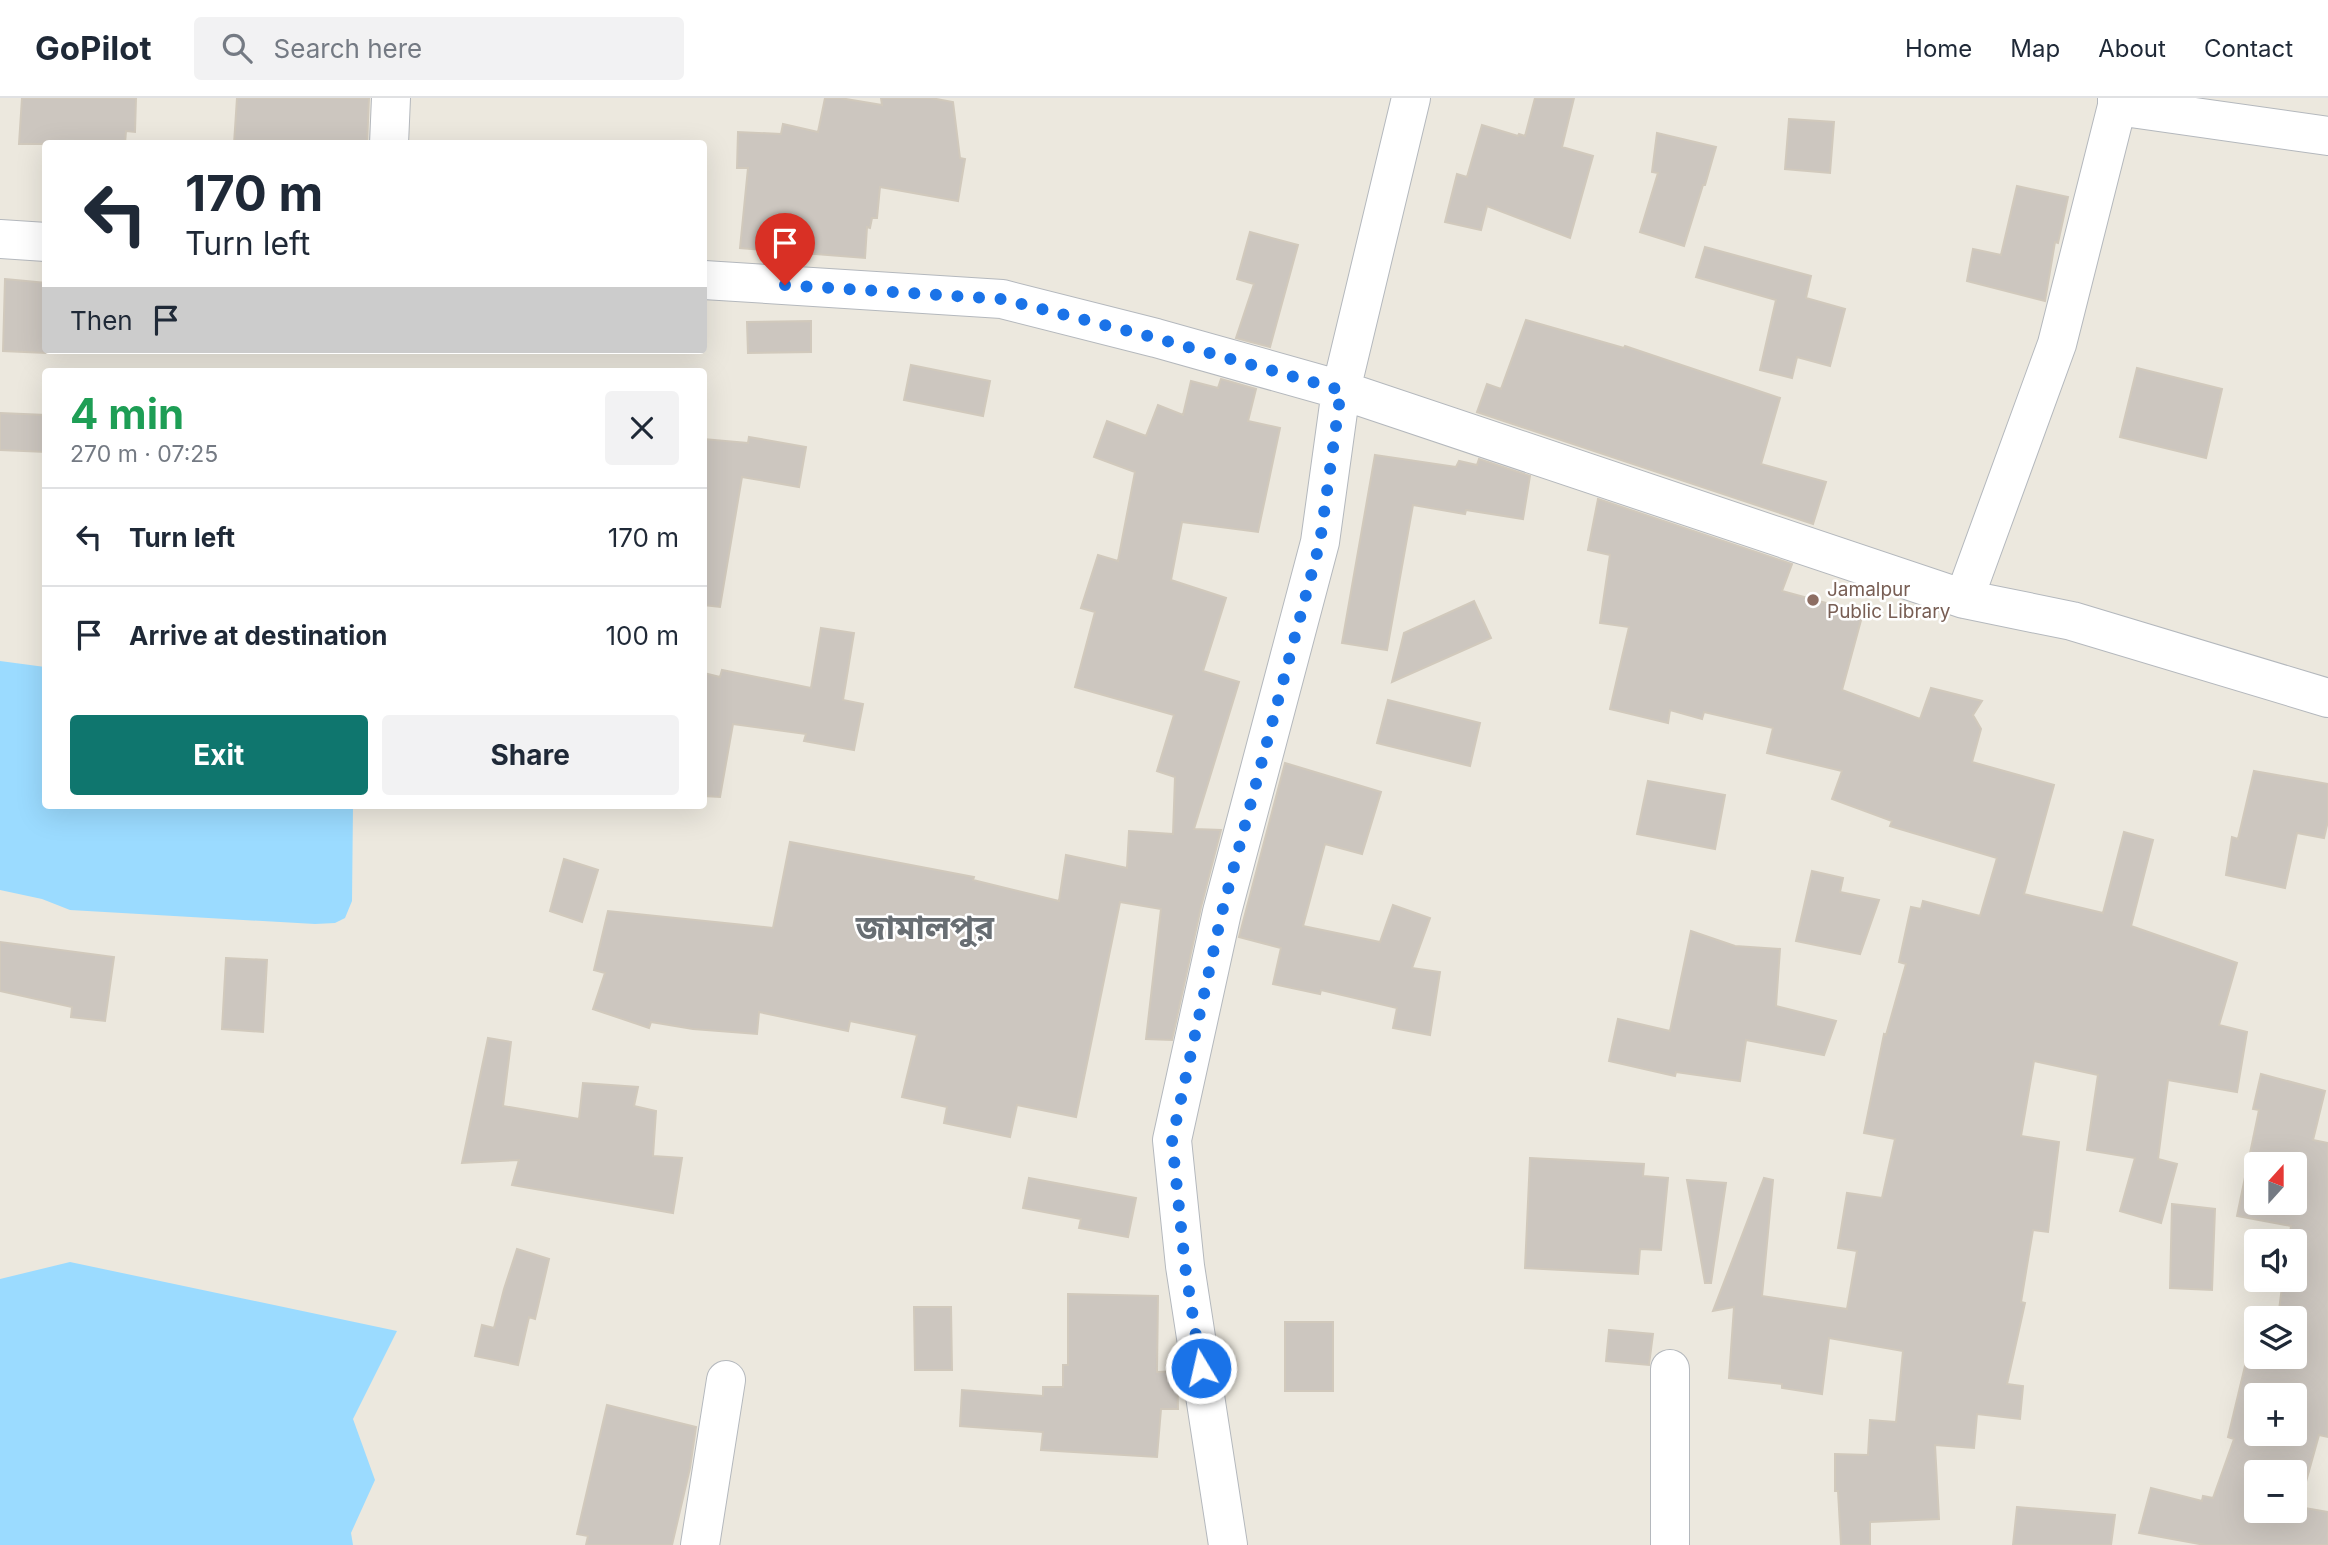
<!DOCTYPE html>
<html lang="en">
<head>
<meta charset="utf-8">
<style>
	:root { --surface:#fff; --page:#f2f2f3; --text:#1f2937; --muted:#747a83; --line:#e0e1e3; --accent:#0f766e }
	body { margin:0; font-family:Inter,"Noto Sans Bengali",sans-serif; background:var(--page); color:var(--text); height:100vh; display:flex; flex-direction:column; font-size:26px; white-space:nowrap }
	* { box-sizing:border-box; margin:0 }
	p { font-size:23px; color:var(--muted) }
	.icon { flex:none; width:38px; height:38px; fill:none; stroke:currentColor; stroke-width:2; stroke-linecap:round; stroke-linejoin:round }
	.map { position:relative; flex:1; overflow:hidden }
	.drawer { position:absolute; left:42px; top:270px; width:665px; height:441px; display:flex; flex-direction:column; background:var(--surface); border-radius:7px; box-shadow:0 7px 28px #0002 }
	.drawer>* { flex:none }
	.hud { position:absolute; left:42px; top:42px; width:665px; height:214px; border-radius:7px; box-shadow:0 7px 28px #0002; background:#fff; color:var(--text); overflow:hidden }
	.needle { width:46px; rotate:21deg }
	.buttons { position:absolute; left:2244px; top:1054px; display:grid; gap:14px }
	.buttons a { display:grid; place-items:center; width:63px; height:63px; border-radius:7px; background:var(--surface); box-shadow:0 7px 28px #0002; font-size:35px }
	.pin { position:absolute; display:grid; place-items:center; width:60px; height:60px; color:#fff; margin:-72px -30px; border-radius:50% 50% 50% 0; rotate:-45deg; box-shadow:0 0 7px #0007 }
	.pin .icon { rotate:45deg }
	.me { position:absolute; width:77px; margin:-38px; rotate:351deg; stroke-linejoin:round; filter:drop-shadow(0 0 5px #0008) }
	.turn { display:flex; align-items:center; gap:24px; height:147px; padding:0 28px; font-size:32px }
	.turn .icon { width:91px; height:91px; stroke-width:2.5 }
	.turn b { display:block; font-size:49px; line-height:60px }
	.then { display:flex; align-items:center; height:66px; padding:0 28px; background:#0003; gap:14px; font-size:26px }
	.round { display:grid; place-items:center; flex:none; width:74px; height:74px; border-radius:7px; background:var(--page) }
	.headline { display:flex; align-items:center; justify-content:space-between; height:119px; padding:0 28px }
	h1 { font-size:42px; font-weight:700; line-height:52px; color:#1e9e55 }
	.cta { display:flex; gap:14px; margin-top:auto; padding:14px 28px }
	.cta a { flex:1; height:80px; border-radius:7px; background:var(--accent); color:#fff; font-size:28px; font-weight:700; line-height:80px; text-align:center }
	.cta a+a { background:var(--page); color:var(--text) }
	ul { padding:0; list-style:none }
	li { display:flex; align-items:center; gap:21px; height:98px; padding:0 28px; border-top:2px solid var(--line) }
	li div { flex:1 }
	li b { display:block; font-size:26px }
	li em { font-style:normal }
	header { display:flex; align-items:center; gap:42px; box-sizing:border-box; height:98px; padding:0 35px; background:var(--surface); border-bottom:2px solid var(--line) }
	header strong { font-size:33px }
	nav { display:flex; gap:38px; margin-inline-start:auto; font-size:24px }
	.search { width:490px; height:63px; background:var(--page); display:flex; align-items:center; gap:18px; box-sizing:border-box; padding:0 24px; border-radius:7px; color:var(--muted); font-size:26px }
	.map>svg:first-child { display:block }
	.water { fill:#9bdbff }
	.building { fill:#ccc6bf; stroke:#d1c9bc; stroke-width:2; fill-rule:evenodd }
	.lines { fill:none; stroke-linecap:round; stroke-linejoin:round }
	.minor-casing { stroke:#b4b8bd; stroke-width:40 }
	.minor { stroke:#fff; stroke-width:38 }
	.route { stroke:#1a73e8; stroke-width:12; stroke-dasharray:0 21.6 }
	.education-dot { fill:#8d6e63; stroke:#fff; stroke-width:2.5 }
	.labels { text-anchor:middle; stroke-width:5; stroke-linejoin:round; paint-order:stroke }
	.education-label { font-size:19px; fill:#785e54; stroke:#fff; text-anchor:start }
	.town-label { font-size:33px; font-weight:bold; fill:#686e73; stroke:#fff }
</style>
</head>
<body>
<header>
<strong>GoPilot</strong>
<div class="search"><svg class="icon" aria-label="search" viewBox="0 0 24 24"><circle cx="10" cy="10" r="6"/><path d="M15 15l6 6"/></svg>Search here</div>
<nav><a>Home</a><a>Map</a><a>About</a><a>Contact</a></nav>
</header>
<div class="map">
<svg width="2328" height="1447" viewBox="0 0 2328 1447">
	<rect width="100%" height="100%" fill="#ece8de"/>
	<path class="water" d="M0,563L45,569L46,707H353L352,803L345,820L335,825L315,826L70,812L42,801L0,792Z
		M70,1164L397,1233L353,1321L375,1382L351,1435L353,1447H0V1181Z"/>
	<path class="building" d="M22,0H136L135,34L126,33L125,46H19Z
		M237,0H369L367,46H234Z
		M825,0H840L882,7L881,0H931L953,4L960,60L965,61L958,103L880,89L877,120H872L870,130L867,129L865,160L740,150L748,70H737L738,34L781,36L783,26L818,34Z
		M1535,0H1574L1562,49L1593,58L1570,140L1487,108L1481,132L1445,124L1457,76L1467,79L1482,27L1518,38L1519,36L1525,38Z
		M1789,21L1834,24L1830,75L1785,71Z
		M1657,35L1716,49L1705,87H1703L1684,148L1640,134L1658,75L1652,74Z
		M2017,88L2068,99L2058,145L2055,144L2045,203L1967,183L1973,151L2001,157Z
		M1250,134L1298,147L1270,249L1236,240L1254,186L1237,181Z
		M1705,149L1811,178L1806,200L1845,211L1830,268L1797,259L1792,280L1760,272L1776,202L1696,179Z
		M5,181L46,185V255L3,253Z
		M1526,222L1624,250L1625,248L1780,300L1761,366L1826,384L1813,426L1477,314L1487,286L1501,291Z
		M811,223V254L748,255L747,224Z
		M911,267L990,283L983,318L904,302Z
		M2137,270L2222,291L2206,360L2120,339Z
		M1221,281L1256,291L1248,323L1280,330L1258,434L1182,424L1171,482L1226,500L1203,573L1239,584L1194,731L1221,732L1201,809L1172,942L1146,941L1161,811L1120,804L1076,1019L1017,1007L1010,1039L944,1025L947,1009L902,999L917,937L850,923L848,933L759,914L757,936L693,931L651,924L649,930L593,911L605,875L594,872L608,813L773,830L790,744L974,779L973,782L1059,803L1066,757L1127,770L1129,733L1173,736L1175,679L1157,673L1174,617L1075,589L1095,514L1081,510L1098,457L1118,463L1135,374L1094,359L1107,323L1146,338L1158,307L1183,317L1191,283L1218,290Z
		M0,315L46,317V354L0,352Z
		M749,339L806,349L799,389L742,379L720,509L704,507V341L748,345Z
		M1375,357L1456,369L1459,363L1477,367L1479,361L1530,378L1523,421L1466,412L1465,416L1413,407L1387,552L1342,545Z
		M1598,401L1792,466L1782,493L1863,515L1842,592L1920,621L1931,590L1982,603L1973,617L1981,631L1972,664L2054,687L2024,796L2103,815L2124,734L2153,742L2131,828L2237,865L2219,927L2247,934L2237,994L2168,982L2158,1061L2177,1066L2161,1125L2120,1113L2135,1060L2087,1052L2098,977L2034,963L2021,1038L2059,1044L2048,1134L2033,1132L2021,1204L2025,1205L2007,1286L2023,1288L2020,1321L1977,1316L1974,1350L1935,1347L1939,1421L1870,1424V1447H1841L1838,1393H1835V1356L1868,1357L1870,1322L1896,1324L1903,1253L1829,1240L1822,1296L1782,1290V1286L1729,1280L1734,1209L1713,1213L1764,1080L1773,1082L1762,1198L1847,1211L1857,1153L1838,1150L1847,1095L1882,1100L1895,1041L1864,1035L1884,936L1886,937L1906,866L1899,864L1911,809L1921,811L1923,803L1980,818L1997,760L1890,728L1892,723L1832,701L1842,673L1767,655L1773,630L1704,614L1702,621L1670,612L1668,625L1610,611L1629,529L1600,525L1610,457L1588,452Z
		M1474,503L1491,540L1392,584L1404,535Z
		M821,530L854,535L843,602L863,606L854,652L804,643L806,636L733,626L720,699L704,698V575L720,579L722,572L811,590Z
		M1388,602L1480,625L1470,668L1377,645Z
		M1285,665L1381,694L1362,756L1325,746L1303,828L1380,844L1393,807L1430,820L1412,870L1440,874L1430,937L1393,930L1397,910L1321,892L1320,896L1273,886L1281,850L1239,839Z
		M2254,673L2328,686V723L2324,740L2297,735L2285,790L2226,777L2232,739L2238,741Z
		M1648,683L1725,697L1715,751L1637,736Z
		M564,761L598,772L582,824L550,813Z
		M1812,773L1843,780L1840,794L1879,802L1860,856L1796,843Z
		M1691,833L1735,848L1780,851L1776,908L1836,923L1824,957L1746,942L1740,983L1676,974L1675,978L1609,963L1618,921L1670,933Z
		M0,844L114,859L105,923L71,919L72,909L0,893Z
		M226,860L267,862L263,934L222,931Z
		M488,940L511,944L503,1008L579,1021L583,985L638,989L634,1008L656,1013L653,1058L682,1060L673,1115L512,1087L519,1062L462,1065Z
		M2261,976L2325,993L2313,1042L2328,1045V1339L2319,1337L2299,1409L2328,1414V1447H2205L2139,1435L2151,1390L2202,1403L2203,1398L2213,1400L2234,1341L2228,1339L2250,1247L2256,1249V1258H2294V1220H2278L2283,1181H2294V1143H2289L2291,1128L2237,1118L2259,1012L2253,1011ZM2256,1066H2294V1104H2256ZM2256,1297H2294V1335H2256ZM2256,1374H2294V1412H2256Z
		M1530,1060L1644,1066L1643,1078L1668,1080L1661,1152L1640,1151L1638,1176L1525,1170Z
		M1029,1080L1136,1100L1128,1139L1079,1130L1081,1121L1023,1110Z
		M1687,1082L1726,1085L1711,1185H1705Z
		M2172,1106L2215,1111L2212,1192L2170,1190Z
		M517,1151L549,1161L535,1221L529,1219L518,1267L475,1258L482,1227L494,1230L504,1191Z
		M1068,1196L1158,1198L1157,1274L1177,1273L1178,1311H1161L1157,1359L1041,1352L1043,1334L960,1328L962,1292L1043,1298V1289H1063V1267H1068Z
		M914,1209H951L952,1272H915Z
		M1285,1224H1333V1293H1285Z
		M1609,1232L1653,1236L1649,1267L1606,1263Z
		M607,1307L696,1329L690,1370L672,1447H586L588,1438L577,1436Z
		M2017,1409L2115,1417L2111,1447H2013Z"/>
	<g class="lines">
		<g class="minor-casing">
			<path id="minor" d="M2117,8L2328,38
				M389,46L391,0
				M0,141L46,144
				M704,182L1002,201L1156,240L1341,292L1964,501L2072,523L2328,600
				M1964,501L2057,246L2117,8V0
				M1670,1271V1447
				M700,1447L726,1282
				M1228,1447L1185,1168L1172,1042L1222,814L1320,444L1341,292L1411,0"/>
		</g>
		<use href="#minor" class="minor"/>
	</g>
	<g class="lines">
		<path class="route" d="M785,187L1002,201L1156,240L1341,292L1320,444L1222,814L1172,1042L1185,1168L1201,1270"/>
	</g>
	<circle class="education-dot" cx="1813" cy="502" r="7"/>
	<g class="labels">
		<g class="education-label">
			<text x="1827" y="498">Jamalpur<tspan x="1827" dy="22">Public Library</tspan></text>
		</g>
		<g class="town-label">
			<text x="925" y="841">জামালপুর</text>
		</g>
	</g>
</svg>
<div class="buttons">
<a><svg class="needle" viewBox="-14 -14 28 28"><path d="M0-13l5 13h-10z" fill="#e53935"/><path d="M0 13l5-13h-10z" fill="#747a83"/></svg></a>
<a><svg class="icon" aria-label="sound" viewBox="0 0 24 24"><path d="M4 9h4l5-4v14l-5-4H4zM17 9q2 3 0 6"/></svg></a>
<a><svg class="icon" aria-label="layers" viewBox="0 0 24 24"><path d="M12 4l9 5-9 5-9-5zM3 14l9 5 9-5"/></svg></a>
<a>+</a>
<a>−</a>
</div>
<div class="pin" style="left:785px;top:187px;background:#d93025"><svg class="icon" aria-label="arrive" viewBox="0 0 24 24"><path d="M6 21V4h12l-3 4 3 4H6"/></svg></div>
<svg class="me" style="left:1201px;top:1270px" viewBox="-20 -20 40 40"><circle r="17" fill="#1a73e8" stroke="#fff" stroke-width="3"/><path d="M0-11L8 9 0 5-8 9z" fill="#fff"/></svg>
<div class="hud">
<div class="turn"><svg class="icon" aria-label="left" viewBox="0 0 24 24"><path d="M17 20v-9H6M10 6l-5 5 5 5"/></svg><div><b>170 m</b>Turn left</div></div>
<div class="then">Then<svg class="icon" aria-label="arrive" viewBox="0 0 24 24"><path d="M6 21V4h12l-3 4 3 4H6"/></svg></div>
</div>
<section class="drawer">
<div class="headline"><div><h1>4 min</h1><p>270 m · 07:25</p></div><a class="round"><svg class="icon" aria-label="close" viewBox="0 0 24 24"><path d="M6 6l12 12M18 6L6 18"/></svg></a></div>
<ul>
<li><svg class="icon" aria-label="left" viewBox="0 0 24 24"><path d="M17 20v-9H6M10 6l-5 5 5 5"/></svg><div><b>Turn left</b></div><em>170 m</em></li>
<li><svg class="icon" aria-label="arrive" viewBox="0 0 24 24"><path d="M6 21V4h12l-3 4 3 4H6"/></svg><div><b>Arrive at destination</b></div><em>100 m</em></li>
</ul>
<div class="cta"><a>Exit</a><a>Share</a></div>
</section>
</div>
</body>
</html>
